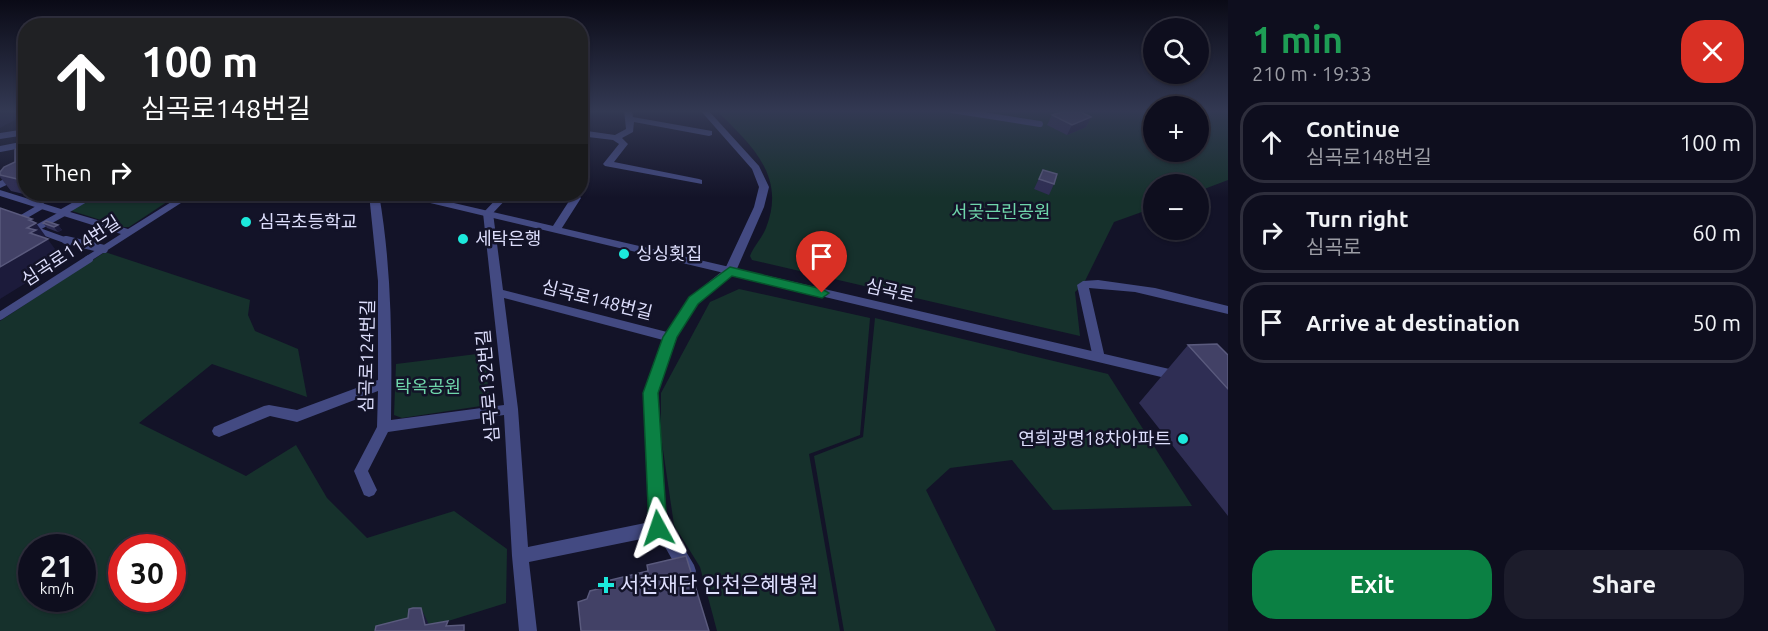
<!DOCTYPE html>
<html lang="en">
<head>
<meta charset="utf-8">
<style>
	:root { --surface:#0e0e1e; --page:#1c1c2b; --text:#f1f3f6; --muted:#9b9ca4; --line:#2e2e3c; --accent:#0b8043 }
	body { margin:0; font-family:Ubuntu,"Noto Sans KR",sans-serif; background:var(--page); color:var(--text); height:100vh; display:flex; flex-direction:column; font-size:22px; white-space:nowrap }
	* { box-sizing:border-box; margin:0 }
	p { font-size:20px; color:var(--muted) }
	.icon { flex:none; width:33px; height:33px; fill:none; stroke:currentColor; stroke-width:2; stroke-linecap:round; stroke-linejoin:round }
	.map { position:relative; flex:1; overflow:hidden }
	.drawer { display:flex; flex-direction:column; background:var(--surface); width:540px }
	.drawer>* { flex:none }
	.guide { position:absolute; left:18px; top:18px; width:570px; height:183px; border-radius:24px; box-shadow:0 2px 4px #0004,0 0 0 2px var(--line); background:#202124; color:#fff; overflow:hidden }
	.controls { position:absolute; left:1143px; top:18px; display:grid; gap:12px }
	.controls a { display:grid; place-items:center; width:66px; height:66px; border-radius:50%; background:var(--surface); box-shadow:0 2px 4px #0004,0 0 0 2px var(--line); font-size:30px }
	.speed { position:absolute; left:18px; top:534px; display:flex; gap:12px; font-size:30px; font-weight:700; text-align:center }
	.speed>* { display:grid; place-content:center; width:78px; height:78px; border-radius:50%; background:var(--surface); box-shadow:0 2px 4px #0004,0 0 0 2px var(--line); line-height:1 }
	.speed small { font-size:15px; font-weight:400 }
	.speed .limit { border:9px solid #d22; background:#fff; color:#111 }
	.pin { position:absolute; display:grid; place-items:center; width:51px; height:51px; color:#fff; margin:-62px -26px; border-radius:50% 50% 50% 0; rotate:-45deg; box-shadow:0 0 6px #0007 }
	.pin .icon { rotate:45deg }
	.me { position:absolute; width:66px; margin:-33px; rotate:355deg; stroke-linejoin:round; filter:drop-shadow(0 0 4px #0008) }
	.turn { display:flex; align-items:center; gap:21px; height:126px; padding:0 24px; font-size:27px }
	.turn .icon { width:78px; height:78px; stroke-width:2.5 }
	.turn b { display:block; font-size:42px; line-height:51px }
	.then { display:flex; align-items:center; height:57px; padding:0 24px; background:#0003; gap:12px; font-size:22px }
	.round { display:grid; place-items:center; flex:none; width:63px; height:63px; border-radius:24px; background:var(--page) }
	.head { display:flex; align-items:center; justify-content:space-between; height:102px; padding:0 24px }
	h1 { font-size:36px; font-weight:700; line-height:45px; color:#1e9e55 }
	.cta { display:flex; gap:12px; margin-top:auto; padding:12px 24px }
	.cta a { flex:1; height:69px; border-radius:24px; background:var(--accent); color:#fff; font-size:24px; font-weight:700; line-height:69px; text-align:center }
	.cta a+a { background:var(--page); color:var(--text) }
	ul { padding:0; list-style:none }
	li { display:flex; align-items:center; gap:18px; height:81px; margin:0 12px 9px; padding:0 12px; border:3px solid var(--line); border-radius:24px }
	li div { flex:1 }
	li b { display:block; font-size:22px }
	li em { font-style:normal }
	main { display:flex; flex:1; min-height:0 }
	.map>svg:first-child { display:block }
	.green { fill:#16312c; fill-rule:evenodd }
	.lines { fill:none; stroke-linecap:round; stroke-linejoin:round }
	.service-far1 { stroke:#434a82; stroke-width:6 }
	.service { stroke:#434a82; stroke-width:8 }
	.minor { fill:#434a82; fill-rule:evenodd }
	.tertiary { fill:#434a82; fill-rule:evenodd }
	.wall { fill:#2f2e54 }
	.shaded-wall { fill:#1c1b3b }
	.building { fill:#424166; stroke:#5a5a7d; stroke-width:1.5 }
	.route { fill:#0b8043; stroke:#07532c; stroke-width:1.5 }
	.poi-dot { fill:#1ce9dc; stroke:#131328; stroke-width:2 }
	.labels { text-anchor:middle; stroke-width:5; stroke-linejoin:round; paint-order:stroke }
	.park-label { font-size:18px; fill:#6fd6ab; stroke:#131328 }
	.poi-label { font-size:18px; fill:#dddefc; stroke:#131328; text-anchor:start }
	.street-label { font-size:18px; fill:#dddefc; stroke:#131328 }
	.near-poi-label { font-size:21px; fill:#dddefc; stroke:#131328; text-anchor:start }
</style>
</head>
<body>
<main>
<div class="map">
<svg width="1228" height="631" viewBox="0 0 1228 631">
	<rect width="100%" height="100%" fill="#131328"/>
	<path class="green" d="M716,110H1153L1154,152H1198L1199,110H1228V180L1199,191L1198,184H1154L1153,208L1114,222L1083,285L1075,292L1080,336L752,260L750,256C754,246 762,238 766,228C787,175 750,144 716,110Z
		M98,194H179L129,227H123L72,211L73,208Z
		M105,252L250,300L248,315L255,331L298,349L307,397L212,364L139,423L246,476L296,445L327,498L367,538L454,511L507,549L506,603L416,631H0V321ZM32,548H82V598H32ZM122,548H172V598H122Z
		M739,289L870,318L860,435L809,454L840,631H717L700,567L674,525L661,436V393L710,302Z
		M875,318L1108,374L1192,506L1053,510L1012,460L950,468L926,490L996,631H844L814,456L863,437Z
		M485,353L489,398L481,406L402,418L394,415L396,364Z"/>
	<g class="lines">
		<path class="service-far1" d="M952,110L1040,124
			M0,149L26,144
			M17,223L18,220L42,206
			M34,229L70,242
			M35,229L64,213"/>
		<path class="service" d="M66,240L104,249
			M0,316L89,259"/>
		<path class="minor" d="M624,110H632L633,117L712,131V135L709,136L634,122L633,132L622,138L628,144L614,162L699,179L702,180V184L605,166L603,164L619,144L613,140L580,136V130L615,135L626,129Z
			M700,110H708L759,166L769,187L764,207L736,271L698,303L676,338L657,393L666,524L672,528L694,565L696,571L694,577L688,579L682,577L660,538L656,536L529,562L537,631H519L512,556L504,415L388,432L368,471L377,490L374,495L369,497L364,495L354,471L377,427L378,391L297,422L270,416L224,435L219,437L214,435L212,431L214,427L264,406L269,405L297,410L378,380V281L369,194H379C392,269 392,344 391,420L504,405L483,213L501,194H511L493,213L503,290L667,332L690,297L725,269L754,207L759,187L752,169ZM504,298L663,340L643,393L650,522L528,547L518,409Z
			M26,129V135L0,139V133Z
			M26,169V176L0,188V181Z
			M0,190L61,209L88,194H99L97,196L70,212L128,229L184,194H195L89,262L85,261L84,259L85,257L121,234L0,196Z
			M567,194H577L581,198L560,231H552L551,229L571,198Z
			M1098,280L1155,288L1228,306V314L1135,292L1089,288L1105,358L1104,361H1094L1093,358L1077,285L1083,281Z"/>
		<path class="tertiary" d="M400,194H415L1178,371L1183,372L1185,376L1183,380L1178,381L405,197Z"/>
	</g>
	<path class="wall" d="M1052,115L1091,117L1086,127L1067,135L1047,125Z
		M26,143V194H78L62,203L11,191L0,177V172L15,162Z
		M1043,170L1054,184L1049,195L1034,189Z
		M43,223L58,225L62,230L58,232L47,228Z
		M1188,345L1228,355V516L1139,403Z"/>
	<path class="shaded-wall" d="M0,110H25L26,114L0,128Z
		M1091,117L1086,127L1067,135L1072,125Z
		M55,194H78L62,203Z
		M32,219L35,223H36L63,260L0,299V267L27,228L29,220Z
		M58,225L62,230L58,232L54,227Z
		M421,608L432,631L425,625Z"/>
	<path class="building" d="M1068,110H1077L1091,117L1072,125L1052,115Z
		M21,142L26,143V181L0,175V172L4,167L15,162V150Z
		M1043,170L1057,174L1054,184L1039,179Z
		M0,208L32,219L29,220L36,223L27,228L36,230L30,233L48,239L0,267Z
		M46,221L58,225L54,227L43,223Z
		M1217,344L1228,355V389L1188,345Z
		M686,556L709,631H581L578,602L587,599L590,591L598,589V583L648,571L647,565Z
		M413,608H421L425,625L448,621L446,626L464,625V631H375L376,626L408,618L409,609Z"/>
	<linearGradient id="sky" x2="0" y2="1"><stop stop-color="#0a0a16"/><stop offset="0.56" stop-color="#333953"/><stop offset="1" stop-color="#333953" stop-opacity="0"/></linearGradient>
	<rect width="1228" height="198" fill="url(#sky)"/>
	<path class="route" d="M730,267L822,289L829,293L822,298L732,276L698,304L677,337L658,393L667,528L664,534L658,537L651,534L649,528L643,393L663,337L689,297Z"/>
	<g class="poi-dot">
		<circle cx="246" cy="222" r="6"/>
		<circle cx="463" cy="239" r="6"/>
		<circle cx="624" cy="254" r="6"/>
		<circle cx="1183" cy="439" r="6"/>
		<path d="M603 576h6v6h6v6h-6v6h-6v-6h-6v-6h6z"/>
	</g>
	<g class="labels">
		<g class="park-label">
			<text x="1001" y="218">서곶근린공원</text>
			<text x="428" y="393">탁옥공원</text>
		</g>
		<g class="poi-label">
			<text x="258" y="228">심곡초등학교</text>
			<text x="475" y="245">세탁은행</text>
			<text x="636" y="260">싱싱횟집</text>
			<text x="1171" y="445" text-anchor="end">연희광명18차아파트</text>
		</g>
		<g class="street-label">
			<text transform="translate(71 251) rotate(-33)" y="6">심곡로114번길</text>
			<text transform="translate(890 291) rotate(13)" y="6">심곡로</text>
			<text transform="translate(597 300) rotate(14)" y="6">심곡로148번길</text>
			<text transform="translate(367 356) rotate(-89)" y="6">심곡로124번길</text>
			<text transform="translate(488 386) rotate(-95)" y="6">심곡로132번길</text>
		</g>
		<g class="near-poi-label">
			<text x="620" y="592">서천재단 인천은혜병원</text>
		</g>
	</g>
</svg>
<div class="controls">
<a><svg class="icon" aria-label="search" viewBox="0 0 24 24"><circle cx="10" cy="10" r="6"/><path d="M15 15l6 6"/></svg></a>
<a>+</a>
<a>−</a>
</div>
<div class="speed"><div>21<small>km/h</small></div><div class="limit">30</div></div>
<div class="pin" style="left:822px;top:293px;background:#d93025"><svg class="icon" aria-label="arrive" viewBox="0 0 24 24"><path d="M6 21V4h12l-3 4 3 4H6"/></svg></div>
<svg class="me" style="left:658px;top:528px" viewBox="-20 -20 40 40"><path d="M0-17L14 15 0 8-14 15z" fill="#0b8043" stroke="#fff" stroke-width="4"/></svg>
<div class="guide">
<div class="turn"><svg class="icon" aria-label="ahead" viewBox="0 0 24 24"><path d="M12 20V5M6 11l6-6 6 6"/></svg><div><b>100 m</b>심곡로148번길</div></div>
<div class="then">Then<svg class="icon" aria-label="right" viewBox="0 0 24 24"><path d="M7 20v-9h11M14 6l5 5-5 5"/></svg></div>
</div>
</div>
<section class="drawer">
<div class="head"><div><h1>1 min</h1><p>210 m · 19:33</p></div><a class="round" style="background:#d93025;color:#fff"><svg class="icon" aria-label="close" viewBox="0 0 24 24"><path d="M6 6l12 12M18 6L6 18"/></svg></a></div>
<ul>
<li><svg class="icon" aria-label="ahead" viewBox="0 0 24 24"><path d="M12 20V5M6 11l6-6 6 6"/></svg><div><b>Continue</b><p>심곡로148번길</p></div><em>100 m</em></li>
<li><svg class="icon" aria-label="right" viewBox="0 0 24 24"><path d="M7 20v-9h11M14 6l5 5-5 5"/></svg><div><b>Turn right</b><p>심곡로</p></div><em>60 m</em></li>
<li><svg class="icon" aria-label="arrive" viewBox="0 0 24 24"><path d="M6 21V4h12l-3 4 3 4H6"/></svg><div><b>Arrive at destination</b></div><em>50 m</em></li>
</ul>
<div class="cta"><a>Exit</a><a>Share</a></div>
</section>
</main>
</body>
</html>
